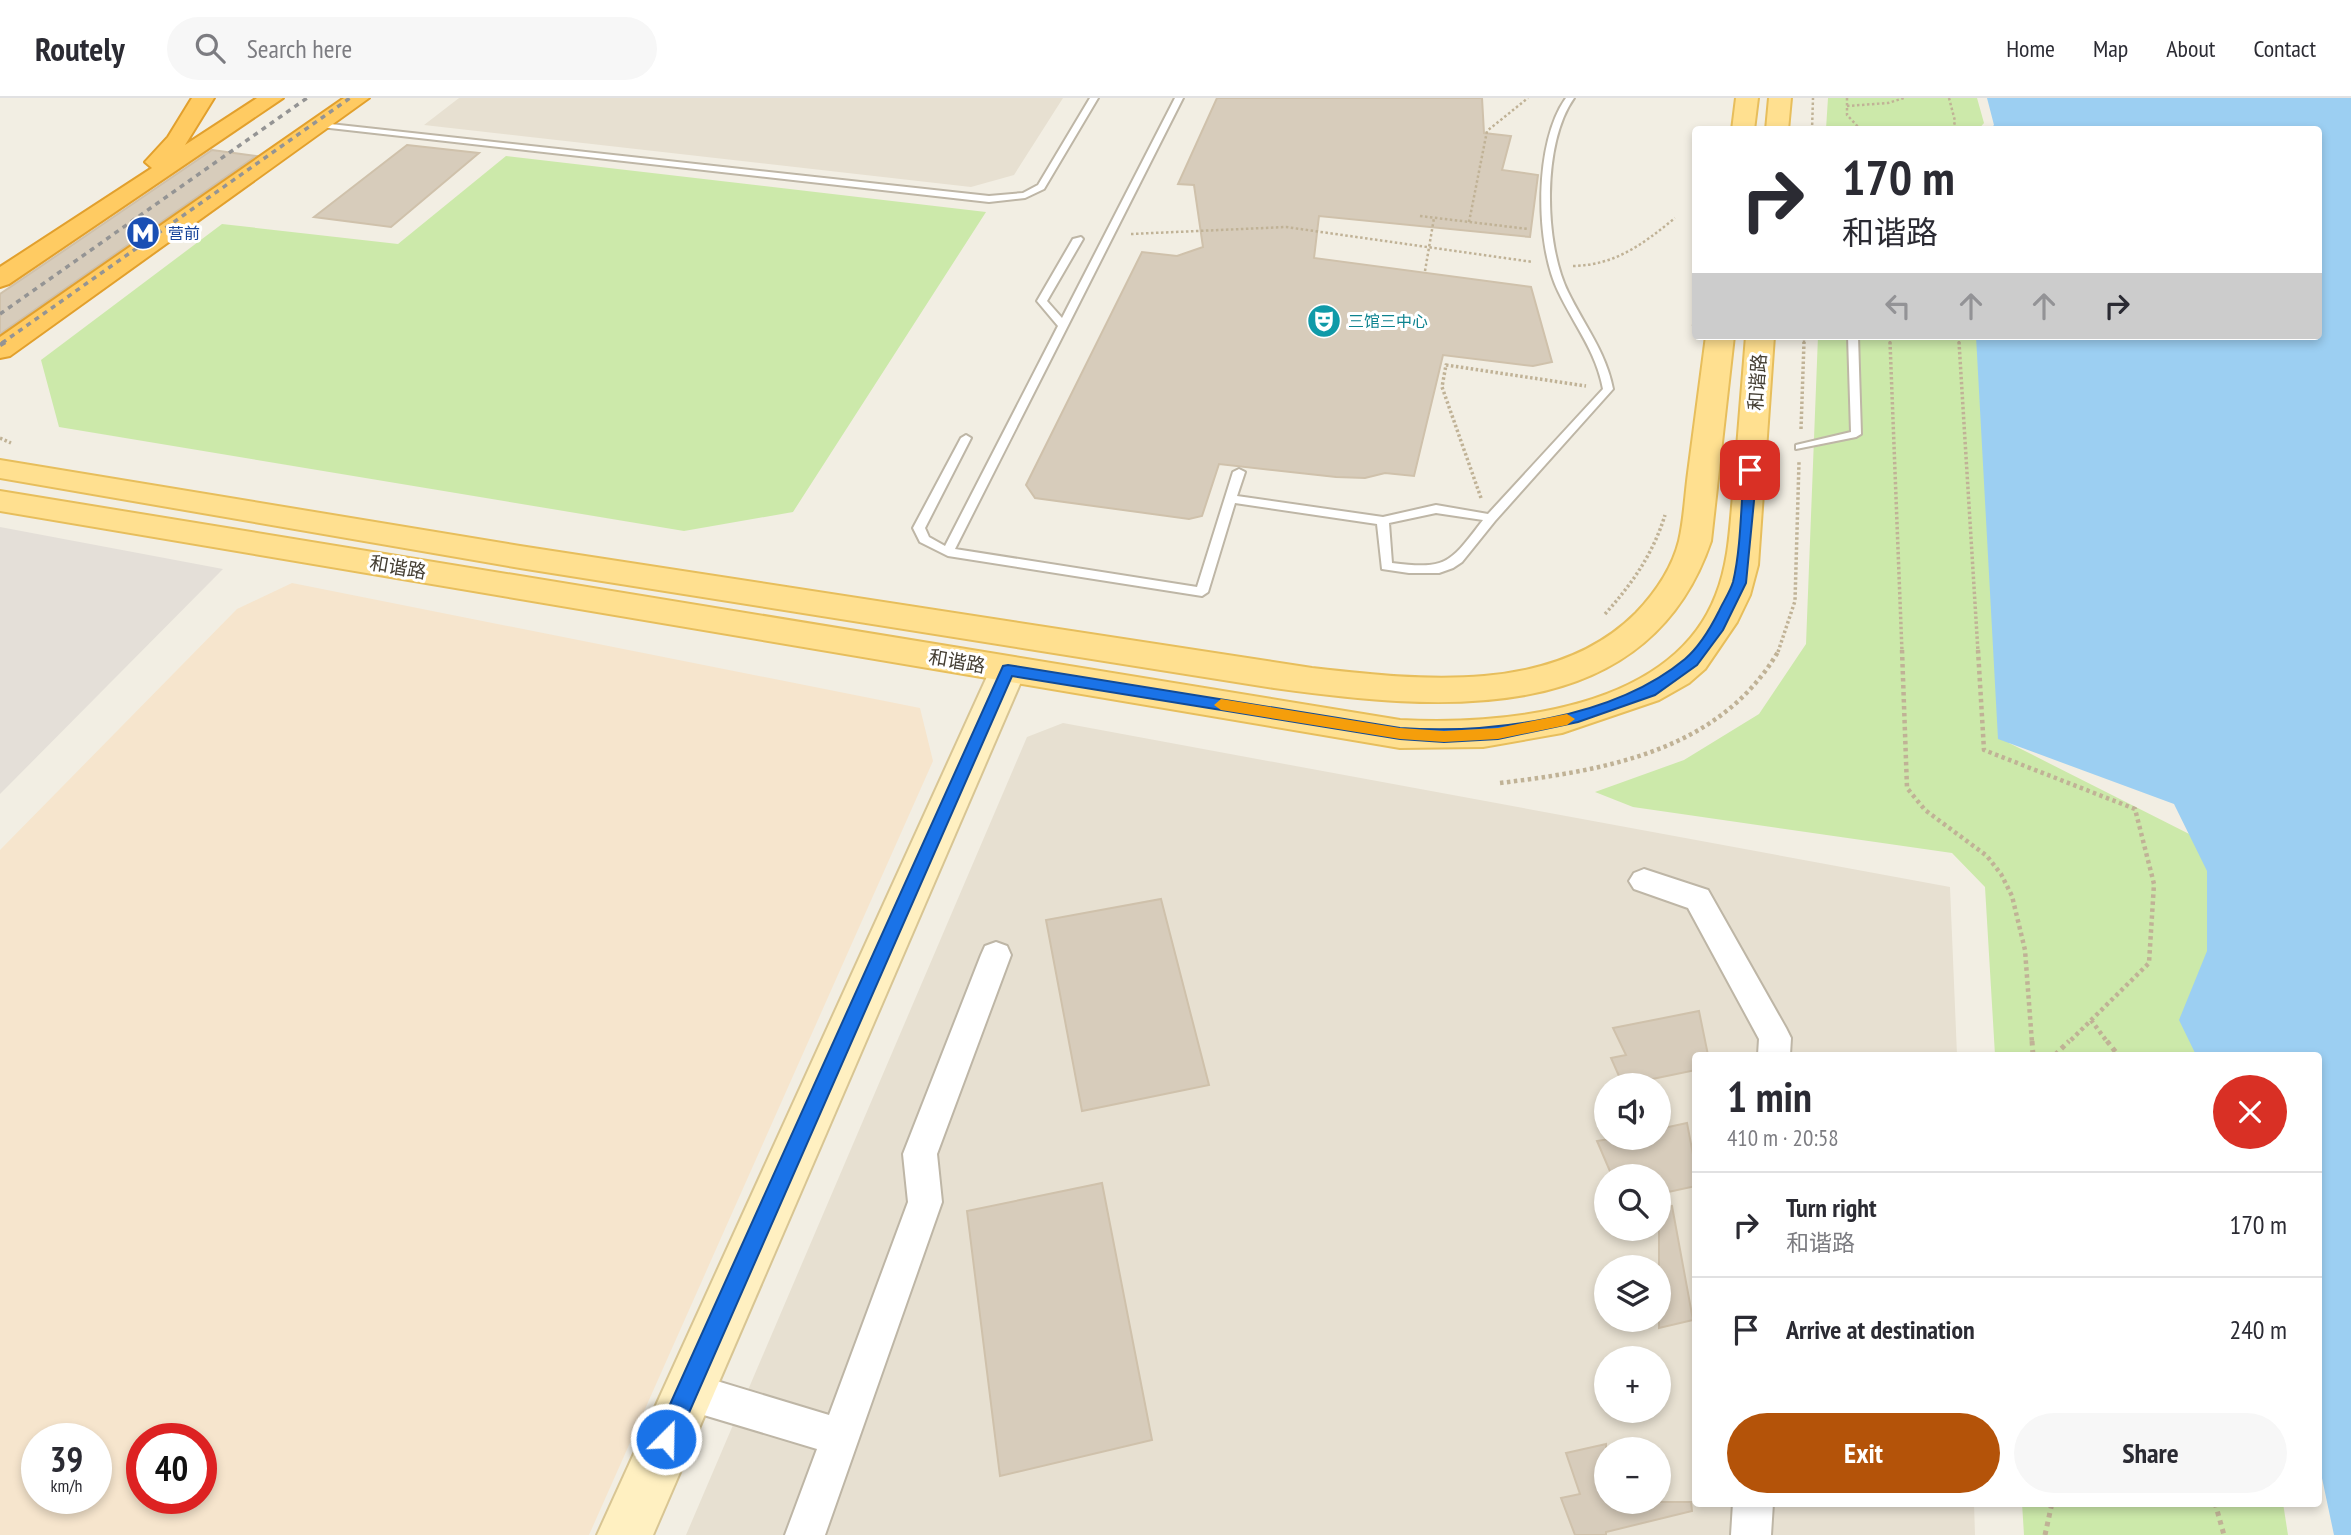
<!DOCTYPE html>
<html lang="en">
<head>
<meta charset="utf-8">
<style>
	:root { --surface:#fff; --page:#f7f7f7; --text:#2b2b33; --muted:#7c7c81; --line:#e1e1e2; --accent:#b45309 }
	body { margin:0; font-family:"PT Sans Narrow","Noto Sans SC",sans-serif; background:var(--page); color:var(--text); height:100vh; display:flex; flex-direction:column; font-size:26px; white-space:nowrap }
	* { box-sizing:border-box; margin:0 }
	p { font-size:23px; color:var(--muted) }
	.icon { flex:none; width:38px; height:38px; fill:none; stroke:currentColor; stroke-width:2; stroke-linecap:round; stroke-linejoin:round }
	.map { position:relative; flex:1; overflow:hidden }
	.details { position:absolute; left:1692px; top:954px; width:630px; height:455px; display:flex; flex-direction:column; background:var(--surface); border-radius:7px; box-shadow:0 4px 10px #0003 }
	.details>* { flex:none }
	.banner { position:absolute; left:1692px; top:28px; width:630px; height:214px; border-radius:7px; box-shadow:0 4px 10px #0003; background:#fff; color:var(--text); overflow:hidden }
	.controls { position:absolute; left:1594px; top:975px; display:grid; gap:14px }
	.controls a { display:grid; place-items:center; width:77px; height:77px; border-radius:50%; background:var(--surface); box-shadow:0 4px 10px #0003; font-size:35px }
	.speed { position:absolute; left:21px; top:1325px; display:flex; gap:14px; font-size:35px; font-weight:700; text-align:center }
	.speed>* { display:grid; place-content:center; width:91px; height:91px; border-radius:50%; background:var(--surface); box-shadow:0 4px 10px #0003; line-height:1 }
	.speed small { font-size:18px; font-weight:400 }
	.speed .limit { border:10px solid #d22; background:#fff; color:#111 }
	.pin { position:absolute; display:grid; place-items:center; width:60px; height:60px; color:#fff; margin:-30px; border-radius:14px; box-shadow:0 4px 10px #0006 }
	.me { position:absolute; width:77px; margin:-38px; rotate:23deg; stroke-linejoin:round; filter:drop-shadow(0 0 5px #0008) }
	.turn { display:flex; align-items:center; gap:24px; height:147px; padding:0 35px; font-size:32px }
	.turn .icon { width:91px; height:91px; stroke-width:2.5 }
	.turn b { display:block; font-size:49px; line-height:60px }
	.lanes { display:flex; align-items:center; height:66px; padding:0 35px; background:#0003; justify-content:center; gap:35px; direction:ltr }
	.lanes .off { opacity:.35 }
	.round { display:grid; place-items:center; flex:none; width:74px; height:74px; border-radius:37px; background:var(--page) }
	.headline { display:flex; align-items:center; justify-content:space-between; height:119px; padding:0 35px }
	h1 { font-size:42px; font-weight:700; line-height:52px }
	.action { display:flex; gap:14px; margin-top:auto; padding:14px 35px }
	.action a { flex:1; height:80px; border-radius:42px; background:var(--accent); color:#fff; font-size:28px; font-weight:700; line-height:80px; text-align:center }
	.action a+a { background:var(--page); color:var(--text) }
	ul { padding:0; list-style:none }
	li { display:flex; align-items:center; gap:21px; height:105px; padding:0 35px; border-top:2px solid var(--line) }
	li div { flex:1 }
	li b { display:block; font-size:26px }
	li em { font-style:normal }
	header { display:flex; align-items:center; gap:42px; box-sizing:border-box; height:98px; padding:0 35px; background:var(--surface); border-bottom:2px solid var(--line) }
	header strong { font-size:33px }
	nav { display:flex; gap:38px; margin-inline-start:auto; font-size:24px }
	.search { width:490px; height:63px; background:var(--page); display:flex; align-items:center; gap:18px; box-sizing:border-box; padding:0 24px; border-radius:38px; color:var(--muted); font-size:26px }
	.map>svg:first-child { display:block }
	.residential { fill:#e7e0d1; fill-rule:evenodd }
	.commercial { fill:#f6e5cd; fill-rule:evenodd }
	.industrial { fill:#e4dfd8 }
	.green { fill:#cce9aa }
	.water { fill:#9ccff2 }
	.building { fill:#d7ccbb; stroke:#cfc1ab; stroke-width:2 }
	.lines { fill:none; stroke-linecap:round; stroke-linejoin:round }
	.lane-casing { stroke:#beb6a6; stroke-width:4 }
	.street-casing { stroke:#beb6a6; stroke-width:4 }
	.secondary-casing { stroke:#d8c593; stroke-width:4 }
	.primary-casing { stroke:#e7be5c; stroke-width:4 }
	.highway-casing { stroke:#e2a02d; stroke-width:4 }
	.path-far3 { stroke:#c0b296; stroke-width:2.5; stroke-dasharray:2.5 2.5; stroke-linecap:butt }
	.path-far2 { stroke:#c0b296; stroke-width:3.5; stroke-dasharray:2.5 2.5; stroke-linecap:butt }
	.path-far1 { stroke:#c0b296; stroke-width:4.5; stroke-dasharray:3.5 3.5; stroke-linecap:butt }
	.path { stroke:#c0b296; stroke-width:5; stroke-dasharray:4.5 4.5; stroke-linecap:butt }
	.lane { fill:#fff; fill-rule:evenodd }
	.street { fill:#fff; fill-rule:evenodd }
	.secondary { fill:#fff0c1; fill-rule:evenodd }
	.primary { fill:#ffe090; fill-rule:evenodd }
	.highway { fill:#ffcb62; fill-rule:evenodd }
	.rail-far1 { stroke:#949494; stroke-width:3.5; stroke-dasharray:5 5; stroke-linecap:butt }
	.rail { stroke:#949494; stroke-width:4.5; stroke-dasharray:7 7; stroke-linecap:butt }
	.path-bridge { stroke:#c0b296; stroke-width:2.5; stroke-dasharray:2.5 2.5; stroke-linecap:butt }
	.route { fill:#1a73e8; stroke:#114b97; stroke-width:2 }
	.slow { fill:#f59e0b }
	.labels { text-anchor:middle; stroke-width:6; stroke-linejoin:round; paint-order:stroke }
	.far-transit-label { font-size:16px; fill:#164399; stroke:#fff; text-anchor:start }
	.far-culture-label { font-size:16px; fill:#0d838f; stroke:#fff; text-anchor:start }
	.street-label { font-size:19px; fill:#443e33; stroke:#fff }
</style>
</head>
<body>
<header>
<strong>Routely</strong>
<div class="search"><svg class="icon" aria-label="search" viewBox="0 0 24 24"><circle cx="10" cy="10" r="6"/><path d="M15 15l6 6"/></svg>Search here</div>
<nav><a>Home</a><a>Map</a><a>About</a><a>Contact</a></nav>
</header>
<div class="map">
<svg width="2351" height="1437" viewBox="0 0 2351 1437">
	<rect width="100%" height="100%" fill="#f2eee3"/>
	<path class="residential" d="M459,0H1063L1014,77L971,89L424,27Z
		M1063,625L1950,789L1957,957H1696V1405H1974L1975,1437H686L1027,639ZM1606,987H1659V1040H1606ZM1606,1078H1659V1130H1606ZM1606,1169H1659V1222H1606ZM1606,1260H1659V1312H1606ZM1606,1351H1659V1404H1606Z"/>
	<path class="commercial" d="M292,485L920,610L933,663L589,1437H0V752L237,511ZM37,1340H96V1400H37ZM201,1340V1400H142V1340Z"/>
	<path class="industrial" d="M0,429L223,471L0,696Z"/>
	<path class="green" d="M1828,0H1977L1984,25L1978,32L1826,31Z
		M506,58L986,114L793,414L684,433L59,329L41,262L222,126L398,146Z
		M1818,238H2027L2009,645L2211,747L2207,957H1995L1985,789L1952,755L1633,709L1595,694L1684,662L1759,616L1806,546Z
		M2022,1405H2283L2288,1437H2024Z"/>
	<path class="water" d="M1987,0H2351V1437H2334L2319,1366V957H2196L2179,922L2207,853V773L2174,706L1998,641L1976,238H2319V32L1990,31L1994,27Z"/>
	<path class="building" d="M1217,0H1482L1484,35L1511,38L1502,72L1538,77L1530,139L1319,118L1314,160L1531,189L1552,264L1533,268L1443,257L1414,378L1385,375L1365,380L1336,379L1219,366L1202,418L1189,421L1035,400L1026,387L1142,154L1177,158L1203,149L1194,87L1178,86Z
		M407,47L479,55L391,129L314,119Z
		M212,52L256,58L0,236V196Z
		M1161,801L1209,987L1082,1013L1046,822Z
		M1699,913L1708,957H1696V972L1623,987L1611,960L1626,957L1613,930Z
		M1687,1025L1696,1072V1088L1659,1096V1078H1612L1597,1043L1615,1040H1659V1031Z
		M1102,1085L1152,1342L1000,1378L967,1113Z
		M1672,1108L1693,1222L1659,1230V1110Z
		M1606,1346V1404H1691L1692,1413L1606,1434V1437H1575L1561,1400L1580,1396L1566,1355Z"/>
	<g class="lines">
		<g class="lane-casing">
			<path id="lane" d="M1090,0H1098L1044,91L1025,100L989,104L321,29L317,27L321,25L989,98L1023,95L1038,87Z
				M1175,0H1183L955,451L1197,489L1233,374L1239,371L1245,374L1237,398L1383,419L1436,407L1488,416L1603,291C1596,253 1574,227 1558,193C1535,145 1534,44 1566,0H1574C1542,45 1544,145 1568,194C1584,227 1606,254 1613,291L1495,423L1462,464L1453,470L1439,475H1409L1382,471L1377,426L1235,405L1208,494L1202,498L948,458L920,444L913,430L961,340L966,337L971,340L925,430L929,439L945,448L1058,228L1037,203L1073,141L1081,139L1083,141L1047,203L1062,220ZM1436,415L1483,422C1450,465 1447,472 1392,465L1389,425Z
				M1848,238H1858L1861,336L1856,339L1796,351V347L1851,334Z"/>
		</g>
		<g class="street-casing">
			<path id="street" d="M1644,771L1708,792L1786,930L1791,940L1790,957H1758L1759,941L1688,810L1634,791L1629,783L1634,775Z
				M996,844L1007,848L1011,857L937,1056L942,1104L825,1437H785L817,1351L687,1312L674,1306L668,1293L674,1280L687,1274L829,1317L908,1104L903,1056L981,857L985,848Z
				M1733,1405H1773L1771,1437H1731Z"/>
		</g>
		<g class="secondary-casing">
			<path id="secondary" d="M1008,559L1020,563L1026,572L653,1437H597L990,572L996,563Z"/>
		</g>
		<g class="primary-casing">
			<path id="primary" d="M1736,0H1758L1754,32H1732Z
				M1769,0H1791L1788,32H1766Z
				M1706,238H1734L1711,443C1646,634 1435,612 1274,590L520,470L0,380V362L520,448L1312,570C1418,582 1553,598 1636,515C1655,495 1672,471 1679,443C1684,422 1685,397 1688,375C1694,329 1700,284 1706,238Z
				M1746,238H1774L1758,467L1750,497L1737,524L1705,571L1689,585L1659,602L1562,635L1483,649L1400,650L0,413V393L1400,622C1506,627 1672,612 1716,497C1730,462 1730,424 1734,387C1738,337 1742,288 1746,238Z"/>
		</g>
		<g class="highway-casing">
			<path id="highway" d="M192,0H214L185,47L257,0H283L9,186L0,189V169L152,70L145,64L168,39Z
				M344,0H369L10,258L0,260V239Z"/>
		</g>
		<path class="path-far3" d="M1847,0V17L1861,32
			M1949,0L1955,23L1953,32
			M1847,8L1888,5L1904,0
			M1812,32L1813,0
			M1420,118L1528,131
			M1469,124L1487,33L1528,0
			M1131,136L1286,129L1533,164
			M1573,168C1616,167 1643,146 1675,120
			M1693,228L1696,208
			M1890,238V245
			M1959,238V245
			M1804,245V238"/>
		<path class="path-far2" d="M1890,244L1902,554
			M1959,244L1978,554
			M1801,331L1804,244
			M0,340L11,345
			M1481,400L1442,289L1446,267L1586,288
			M1605,516C1632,486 1653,456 1665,417
			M1778,554L1795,503L1799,364"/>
		<path class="path-far1" d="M1902,552L1907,690L1925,712L1987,758L2001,776L2012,798L2025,852L2032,945
			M1978,552L1984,652L2135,711L2154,786L2149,865L2068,945
			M1500,685C1606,672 1721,653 1779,552
			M2091,922L2108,945"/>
		<path class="path" d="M2032,943L2033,957
			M2107,943L2118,957
			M2055,957L2069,943
			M2215,1405L2224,1437
			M2045,1437L2052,1405"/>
		<use href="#lane" class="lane"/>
		<use href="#street" class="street"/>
		<use href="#secondary" class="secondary"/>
		<use href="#primary" class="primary"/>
		<use href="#highway" class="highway"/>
		<path class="rail-far1" d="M0,216L307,0
			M2,245L350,0"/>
		<path class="rail" d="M0,247L5,244"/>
		<path class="path-bridge" d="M1425,173L1434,120"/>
	</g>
	<path class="route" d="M1750,368L1757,372L1746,485L1723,532L1697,567L1655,597L1578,624L1498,641L1444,644L1400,641L1012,578L674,1349L666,1352L658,1349L655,1341L658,1333L1003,568L1008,567L1400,630C1490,636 1613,621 1685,561C1699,549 1711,529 1719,513C1723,504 1730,494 1733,484C1741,451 1741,406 1744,372Z"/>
	<path class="slow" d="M1221,601L1400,630L1444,633L1498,630L1567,616L1575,621L1567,627L1498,641L1444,644L1400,641L1221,612L1214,607Z"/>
	<defs>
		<g id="metro-disc" transform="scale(1.75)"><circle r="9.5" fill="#1a4fb4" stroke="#fff"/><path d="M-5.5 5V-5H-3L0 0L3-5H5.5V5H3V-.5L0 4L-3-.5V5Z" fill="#fff"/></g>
		<g id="theatre-disc" transform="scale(1.75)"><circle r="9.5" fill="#0f9aa8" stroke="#fff"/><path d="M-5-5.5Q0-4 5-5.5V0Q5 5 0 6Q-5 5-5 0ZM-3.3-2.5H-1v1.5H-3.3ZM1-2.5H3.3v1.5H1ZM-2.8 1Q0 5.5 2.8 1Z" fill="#fff"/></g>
	</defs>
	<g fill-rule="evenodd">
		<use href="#metro-disc" x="143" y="135"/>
		<use href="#theatre-disc" x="1324" y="223"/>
	</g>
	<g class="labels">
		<g class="far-transit-label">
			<text x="168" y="141">营前</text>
		</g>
		<g class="far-culture-label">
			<text x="1348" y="229">三馆三中心</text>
		</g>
		<g class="street-label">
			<text transform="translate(1757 284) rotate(-86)" y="7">和谐路</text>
			<text transform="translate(398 469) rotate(10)" y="7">和谐路</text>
			<text transform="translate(957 563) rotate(10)" y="7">和谐路</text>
		</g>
	</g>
</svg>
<div class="controls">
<a><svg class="icon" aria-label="sound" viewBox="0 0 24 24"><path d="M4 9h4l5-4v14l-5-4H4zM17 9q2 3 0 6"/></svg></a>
<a><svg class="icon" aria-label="search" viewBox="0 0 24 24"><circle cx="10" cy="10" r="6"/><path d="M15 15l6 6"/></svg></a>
<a><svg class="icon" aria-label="layers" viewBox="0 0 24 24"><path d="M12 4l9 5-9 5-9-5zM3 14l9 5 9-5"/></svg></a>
<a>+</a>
<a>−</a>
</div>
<div class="speed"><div>39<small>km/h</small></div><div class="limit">40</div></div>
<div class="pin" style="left:1750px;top:372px;background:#d93025"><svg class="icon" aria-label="arrive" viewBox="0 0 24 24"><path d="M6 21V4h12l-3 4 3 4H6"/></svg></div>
<svg class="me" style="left:666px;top:1341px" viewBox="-20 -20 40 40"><circle r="17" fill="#1a73e8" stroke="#fff" stroke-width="3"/><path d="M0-11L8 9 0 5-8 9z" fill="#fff"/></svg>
<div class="banner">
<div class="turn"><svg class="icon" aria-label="right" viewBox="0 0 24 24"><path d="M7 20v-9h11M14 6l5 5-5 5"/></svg><div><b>170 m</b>和谐路</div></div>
<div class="lanes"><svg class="icon off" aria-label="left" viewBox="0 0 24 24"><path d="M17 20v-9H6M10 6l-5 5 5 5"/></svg><svg class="icon off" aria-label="ahead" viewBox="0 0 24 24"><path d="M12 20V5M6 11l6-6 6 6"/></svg><svg class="icon off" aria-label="ahead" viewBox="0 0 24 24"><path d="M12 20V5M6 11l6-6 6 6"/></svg><svg class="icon" aria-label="right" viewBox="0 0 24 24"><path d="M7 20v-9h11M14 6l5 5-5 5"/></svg></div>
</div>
<section class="details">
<div class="headline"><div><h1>1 min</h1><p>410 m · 20:58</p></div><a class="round" style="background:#d93025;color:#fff"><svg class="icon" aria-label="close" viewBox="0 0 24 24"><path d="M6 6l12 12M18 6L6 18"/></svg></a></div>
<ul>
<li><svg class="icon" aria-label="right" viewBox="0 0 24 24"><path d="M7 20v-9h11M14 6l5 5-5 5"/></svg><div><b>Turn right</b><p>和谐路</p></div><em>170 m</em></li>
<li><svg class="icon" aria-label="arrive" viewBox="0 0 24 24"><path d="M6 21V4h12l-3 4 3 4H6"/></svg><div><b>Arrive at destination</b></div><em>240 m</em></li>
</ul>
<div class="action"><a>Exit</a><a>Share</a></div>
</section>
</div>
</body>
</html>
